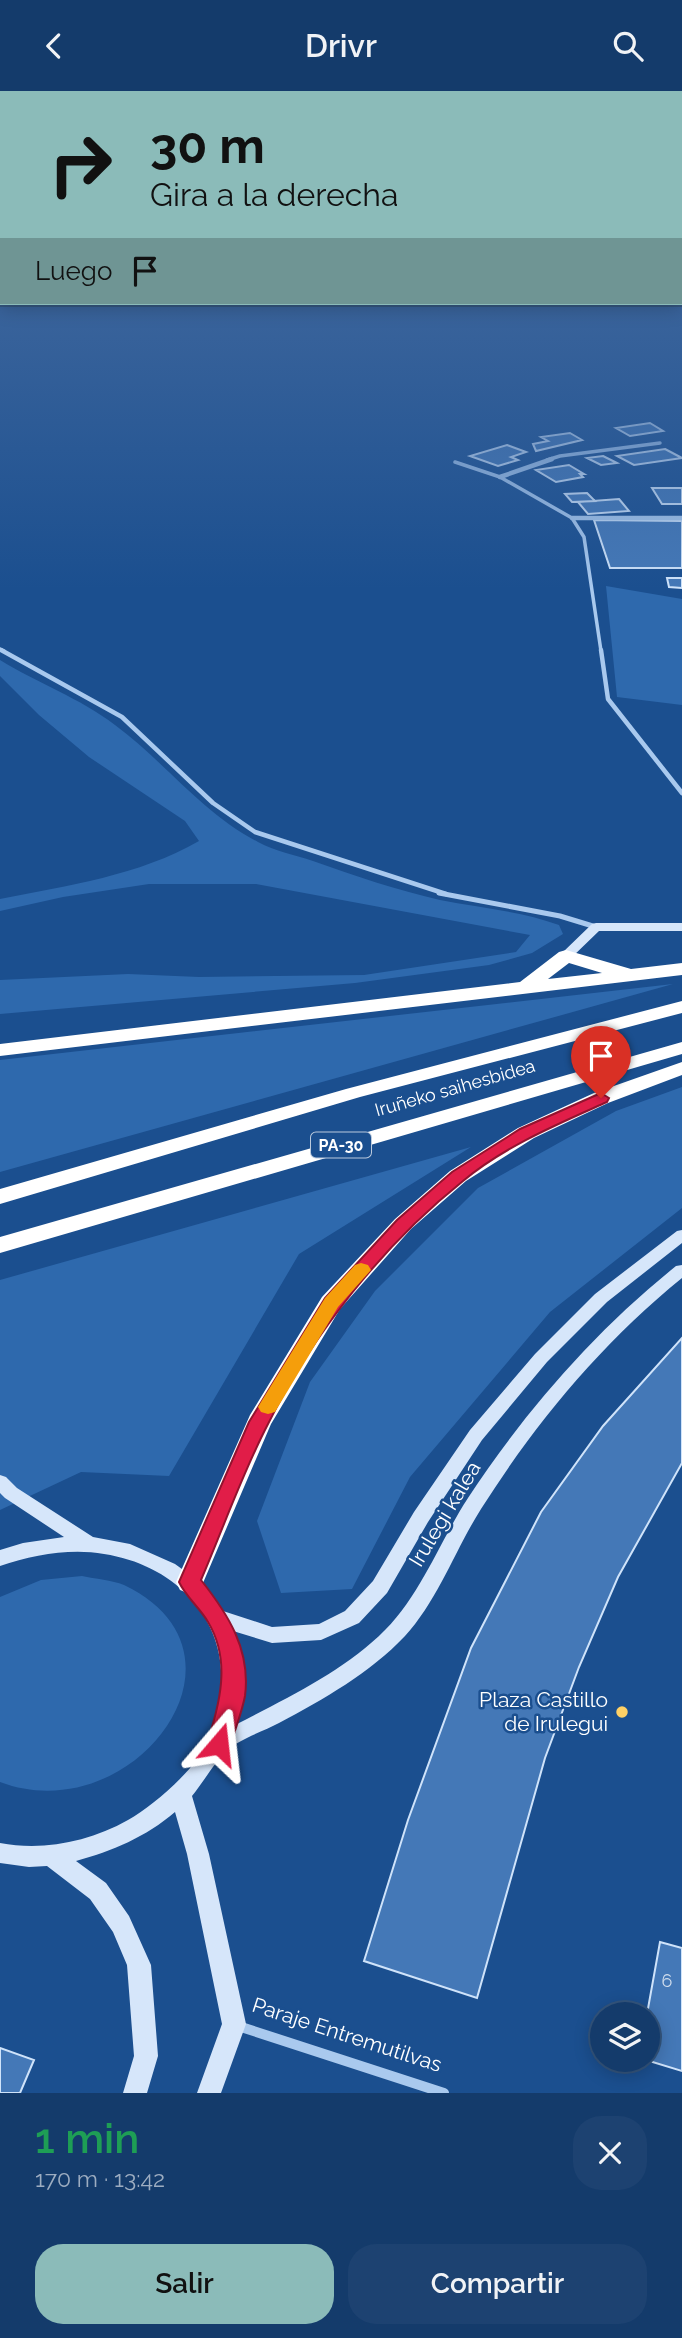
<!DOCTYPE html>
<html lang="es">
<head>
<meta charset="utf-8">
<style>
	:root { --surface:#143b6b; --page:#1d4271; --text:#f1f3f6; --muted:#9dadc1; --line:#33557e; --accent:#8bbbb9 }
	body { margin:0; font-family:Raleway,sans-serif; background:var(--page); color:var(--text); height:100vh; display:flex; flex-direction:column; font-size:26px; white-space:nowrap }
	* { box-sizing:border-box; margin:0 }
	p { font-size:23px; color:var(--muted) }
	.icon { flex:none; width:38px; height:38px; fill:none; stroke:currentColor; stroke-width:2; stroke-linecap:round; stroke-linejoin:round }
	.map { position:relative; height:2002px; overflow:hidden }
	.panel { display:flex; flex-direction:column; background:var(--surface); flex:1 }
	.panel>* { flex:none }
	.hud { position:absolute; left:0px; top:0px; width:682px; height:214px; box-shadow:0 4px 18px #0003,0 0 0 2px var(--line); background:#8bbbb9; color:#111; overflow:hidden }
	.fabs { position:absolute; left:590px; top:1911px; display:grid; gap:14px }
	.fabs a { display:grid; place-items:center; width:70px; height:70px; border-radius:50%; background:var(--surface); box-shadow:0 4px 18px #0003,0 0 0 2px var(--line); font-size:35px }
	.pin { position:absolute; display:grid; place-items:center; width:60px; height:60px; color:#fff; margin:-72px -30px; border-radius:50% 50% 50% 0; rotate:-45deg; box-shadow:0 0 7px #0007 }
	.pin .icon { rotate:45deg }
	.me { position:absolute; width:77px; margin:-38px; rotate:17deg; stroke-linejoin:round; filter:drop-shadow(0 0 5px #0008) }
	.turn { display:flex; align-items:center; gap:24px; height:147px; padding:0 35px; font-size:32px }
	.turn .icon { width:91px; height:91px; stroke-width:2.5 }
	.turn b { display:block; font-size:49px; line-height:60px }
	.then { display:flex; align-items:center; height:66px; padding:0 35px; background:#0003; gap:14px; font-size:26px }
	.round { display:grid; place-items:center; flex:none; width:74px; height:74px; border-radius:28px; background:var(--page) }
	.headline { display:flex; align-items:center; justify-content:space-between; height:119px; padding:0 35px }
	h1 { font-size:42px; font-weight:600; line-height:52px; color:#1e9e55 }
	.action { display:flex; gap:14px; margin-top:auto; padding:14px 35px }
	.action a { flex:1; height:80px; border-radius:28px; background:var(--accent); color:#111; font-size:28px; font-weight:600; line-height:80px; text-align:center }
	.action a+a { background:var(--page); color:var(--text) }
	header { display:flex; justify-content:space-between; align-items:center; height:91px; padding:0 35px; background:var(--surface); font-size:32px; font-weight:600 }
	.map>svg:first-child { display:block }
	.green { fill:#2e69ad }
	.building { fill:#4478b7; stroke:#cfe3fa; stroke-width:2 }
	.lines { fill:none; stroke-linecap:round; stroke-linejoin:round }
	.lane-far2 { stroke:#a9c9ee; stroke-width:3.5 }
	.lane-far1 { stroke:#a9c9ee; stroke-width:4.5 }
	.lane { stroke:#a9c9ee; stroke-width:5 }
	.street-far2 { stroke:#a9c9ee; stroke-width:3.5 }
	.street-far1 { stroke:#a9c9ee; stroke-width:4.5 }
	.street { stroke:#a9c9ee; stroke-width:10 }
	.secondary { fill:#d6e6fa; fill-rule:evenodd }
	.highway { fill:#fff; fill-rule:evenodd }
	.route { fill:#e11d48; stroke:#92132f; stroke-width:2 }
	.slow { fill:#f59e0b }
	.poi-dot { fill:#ffd166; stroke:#1b4f8f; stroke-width:2.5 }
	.labels { text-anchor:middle; stroke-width:5; stroke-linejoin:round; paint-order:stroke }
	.shield { fill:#1b4f8f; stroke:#bbcadd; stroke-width:2 }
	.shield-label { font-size:16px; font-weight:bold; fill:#fff }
	.street-label { font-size:18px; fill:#fff; stroke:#1b4f8f }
	.near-number-label { font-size:18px; fill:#d0dded }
	.near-street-label { font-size:21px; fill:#fff; stroke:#1b4f8f }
	.near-poi-label { font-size:21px; fill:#fff; stroke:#1b4f8f; text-anchor:end }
</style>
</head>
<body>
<header><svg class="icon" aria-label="back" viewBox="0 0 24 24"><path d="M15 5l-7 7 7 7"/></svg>Drivr<svg class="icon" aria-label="search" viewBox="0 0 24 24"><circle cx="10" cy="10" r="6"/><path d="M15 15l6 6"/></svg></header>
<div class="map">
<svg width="682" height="2002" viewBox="0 0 682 2002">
	<rect width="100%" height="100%" fill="#1b4f8f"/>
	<path class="green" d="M606,495L682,508V614L617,606Z
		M0,569C37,592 80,607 115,634C165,671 202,722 258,751C275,760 295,764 313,770C355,785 397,799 440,809C480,817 521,820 559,834L563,843L532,862L489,874L355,892L0,923V889L128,883L199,886L364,884L516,861L530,844L256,793H149L63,806L0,820V808C69,794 138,785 199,750L185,730L89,666L39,624L0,585Z
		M673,893L0,1081V969Z
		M682,996V1117L550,1221L410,1386L352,1498L281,1502L257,1430L310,1291L375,1200L478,1097L616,1020Z
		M471,1056L299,1163L169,1385L81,1381L0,1419V1189Z
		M82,1485C95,1488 112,1489 124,1494C268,1563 132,1741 0,1691V1506L41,1489Z"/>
	<path class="building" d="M650,332L663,340L630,345L616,337Z
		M570,342L582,349L536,360L533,353L548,350L541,346Z
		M507,354L526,361L511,366L518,369L498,375L470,365Z
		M665,358L682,367L634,374L617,365Z
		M603,365L617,372L601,374L587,367Z
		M569,374L584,383H580L583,386L556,391L536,379Z
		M652,397H682V413H662Z
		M587,402L595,410L572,411L565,403Z
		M619,408L629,420L588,423L578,411Z
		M594,429L682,430V477H610Z
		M667,487H682V497L669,496Z
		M682,1247V1372L618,1486L579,1576L545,1667L477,1907L364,1870L408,1729L471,1557L541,1421L603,1335Z
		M660,1851L682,1857V1980L646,1969L647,1923Z
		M0,1957L34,1969L20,2002H0Z"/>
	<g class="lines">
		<path class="lane-far2" d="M455,371L500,386L572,427L584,446L601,560
			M0,558L4,560"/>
		<path class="lane-far1" d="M1,559L122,626L213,712L255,741L446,803
			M601,559L608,608L682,702"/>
		<path class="lane" d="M439,802L560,825L596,836"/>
		<path class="street-far2" d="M547,369L560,365L660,352"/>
		<path class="street-far1" d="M500,386L552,368
			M572,427H682"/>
		<path class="street" d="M238,1935L444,2002"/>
		<path class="secondary" d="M596,832H682V840H599L570,868H562L560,865L562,862L592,833Z
			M682,1139V1152L607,1211L547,1271L482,1349L428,1431L387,1502L359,1532L321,1549L272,1552L233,1540C245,1572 242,1601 235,1634C285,1608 338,1583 379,1545C420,1507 438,1453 468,1407C526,1319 594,1241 676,1175L682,1174V1187C602,1252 536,1331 481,1418C455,1459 438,1509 405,1545C370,1582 324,1608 279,1632C264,1640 240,1648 227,1659C217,1668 202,1693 192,1705L209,1763L246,1933L221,2002H197L222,1933L187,1763L175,1721C146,1746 112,1760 76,1770L106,1792L129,1825L151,1874L158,1965L147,2002H123L134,1965L127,1874L113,1841L90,1808L47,1775L29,1776L0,1772V1752C43,1760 89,1751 128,1729C155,1714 197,1676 211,1648C215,1639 216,1627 218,1617C236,1538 182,1475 104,1463C70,1457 33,1464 0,1475V1459L23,1452L64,1446L5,1407L0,1402V1384L6,1386L17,1397L93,1446L130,1453L175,1473L193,1486L209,1501L223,1520L272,1536L319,1533L345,1520L373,1490L414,1421L470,1339L535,1263L595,1203L677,1140Z"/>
		<path class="highway" d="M566,859L631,878L682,872V884L0,965V953L520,891L559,861ZM569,872L602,882L548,888Z
			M682,910V922L360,1006L0,1113V1098L346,998Z
			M682,951V963L0,1162V1146Z
			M682,971V984L608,1012L534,1047L466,1090L411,1138L340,1218L271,1333L200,1499L190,1503L180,1499L176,1491L250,1324L322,1206L395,1128L450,1080L518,1037L594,1002Z"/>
	</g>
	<linearGradient id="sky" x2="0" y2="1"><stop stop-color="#0f2b4f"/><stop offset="0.44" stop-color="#39639b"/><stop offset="1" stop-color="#39639b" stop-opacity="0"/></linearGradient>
	<rect width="682" height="498" fill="url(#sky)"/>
	<path class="route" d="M601,1002L609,1007L607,1011C558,1033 505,1055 463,1090C383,1154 314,1241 268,1333C242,1383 223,1438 201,1489C228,1523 251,1559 245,1605C242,1621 235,1638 231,1653L227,1661L219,1664L210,1661L207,1653C219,1613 232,1571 208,1531C200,1517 186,1506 179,1491L249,1331L325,1207L397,1129L452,1081L520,1038Z"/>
	<path class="slow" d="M361,1172L368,1174L371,1179L338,1216L275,1321L268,1323L261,1321L258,1316L261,1311L325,1207L355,1174Z"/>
	<circle class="poi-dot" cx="622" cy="1621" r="7"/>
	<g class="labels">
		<rect class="shield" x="311" y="1041.5" width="60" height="25" rx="5"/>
		<g class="shield-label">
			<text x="341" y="1060">PA-30</text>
		</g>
		<g class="street-label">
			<text transform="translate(455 997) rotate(-16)" y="6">Iruñeko saihesbidea</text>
		</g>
		<g class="near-number-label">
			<text x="667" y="1896">6</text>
		</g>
		<g class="near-street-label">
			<text transform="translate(445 1423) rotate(-59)" y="7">Irulegi kalea</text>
			<text transform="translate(347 1944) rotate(18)" y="7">Paraje Entremutilvas</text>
		</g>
		<g class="near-poi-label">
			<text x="608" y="1616">Plaza Castillo<tspan x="608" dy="24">de Irulegui</tspan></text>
		</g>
	</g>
</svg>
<div class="fabs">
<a><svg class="icon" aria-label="layers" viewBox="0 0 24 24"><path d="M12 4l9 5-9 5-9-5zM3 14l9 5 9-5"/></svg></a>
</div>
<div class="pin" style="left:601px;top:1007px;background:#d93025"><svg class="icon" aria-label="arrive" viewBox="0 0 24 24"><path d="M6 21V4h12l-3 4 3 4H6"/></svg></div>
<svg class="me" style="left:219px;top:1653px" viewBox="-20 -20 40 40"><path d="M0-17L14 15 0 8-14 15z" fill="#e11d48" stroke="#fff" stroke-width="4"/></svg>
<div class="hud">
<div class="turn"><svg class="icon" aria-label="right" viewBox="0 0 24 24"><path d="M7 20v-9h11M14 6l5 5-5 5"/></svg><div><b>30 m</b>Gira a la derecha</div></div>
<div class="then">Luego<svg class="icon" aria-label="arrive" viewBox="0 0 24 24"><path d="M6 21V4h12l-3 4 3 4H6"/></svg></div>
</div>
</div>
<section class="panel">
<div class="headline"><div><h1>1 min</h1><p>170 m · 13:42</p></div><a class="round"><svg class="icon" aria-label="close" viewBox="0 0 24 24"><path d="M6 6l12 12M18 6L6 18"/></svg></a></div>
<div class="action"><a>Salir</a><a>Compartir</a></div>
</section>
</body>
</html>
